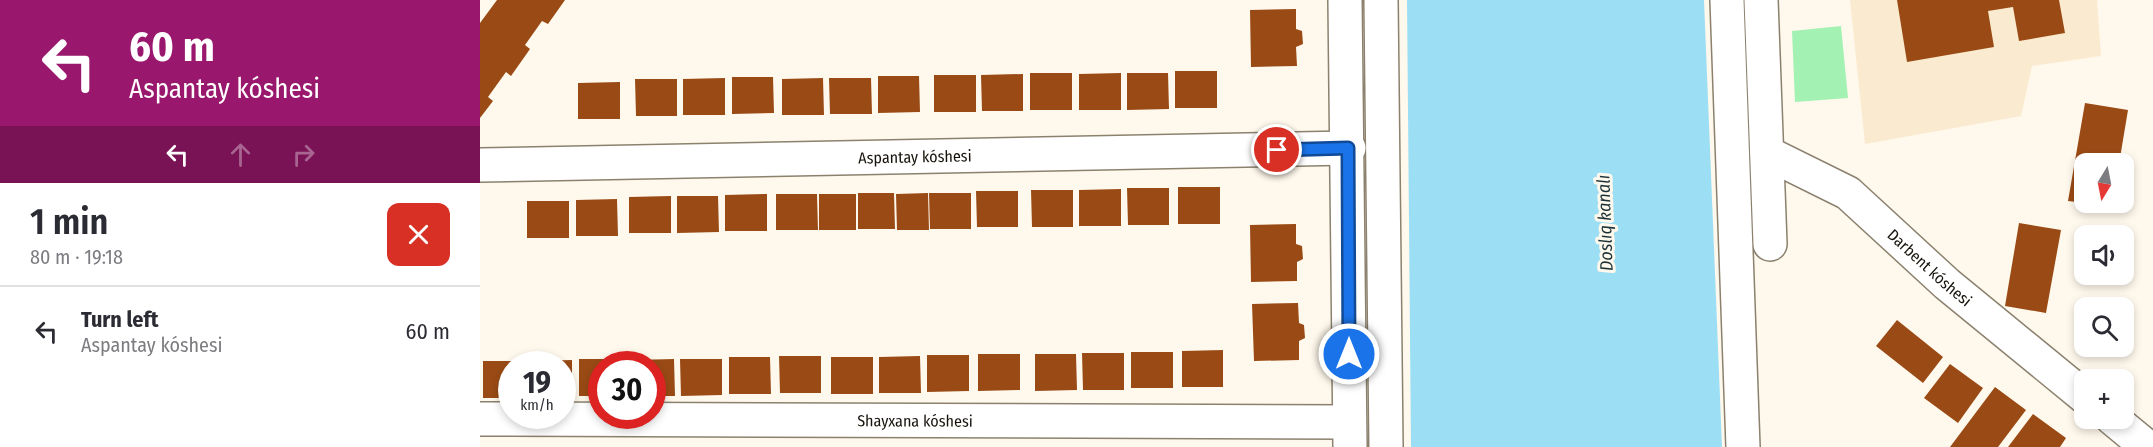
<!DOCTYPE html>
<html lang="en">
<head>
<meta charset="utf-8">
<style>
	:root { --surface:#fff; --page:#f7f7f7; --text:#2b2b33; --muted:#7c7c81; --line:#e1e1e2 }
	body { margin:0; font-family:"Fira Sans Condensed",sans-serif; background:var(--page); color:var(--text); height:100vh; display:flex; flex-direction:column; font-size:22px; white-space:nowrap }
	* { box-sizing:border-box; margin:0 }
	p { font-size:20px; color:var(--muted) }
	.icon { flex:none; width:33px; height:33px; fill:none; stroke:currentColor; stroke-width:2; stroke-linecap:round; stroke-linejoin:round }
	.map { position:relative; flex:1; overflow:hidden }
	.sheet { display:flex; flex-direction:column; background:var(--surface); width:480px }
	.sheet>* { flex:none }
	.hud { background:#99176c; color:#fff; overflow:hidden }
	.needle { width:39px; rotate:190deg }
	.controls { position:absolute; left:1594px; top:153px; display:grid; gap:12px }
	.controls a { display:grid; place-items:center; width:60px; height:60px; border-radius:12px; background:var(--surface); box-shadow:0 3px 9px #0003; font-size:30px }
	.speed { position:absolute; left:18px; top:351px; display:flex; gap:12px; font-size:30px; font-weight:700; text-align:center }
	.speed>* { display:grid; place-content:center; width:78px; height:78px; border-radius:50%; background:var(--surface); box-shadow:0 3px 9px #0003; line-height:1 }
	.speed small { font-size:15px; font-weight:400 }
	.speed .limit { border:9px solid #d22; background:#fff; color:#111 }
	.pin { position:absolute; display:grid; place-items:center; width:51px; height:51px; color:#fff; margin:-26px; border:3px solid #fff; border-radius:50%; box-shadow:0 2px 6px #0007 }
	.me { position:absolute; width:66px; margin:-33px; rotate:0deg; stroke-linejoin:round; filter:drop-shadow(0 0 4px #0008) }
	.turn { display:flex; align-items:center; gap:21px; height:126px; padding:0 30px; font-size:27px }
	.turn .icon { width:78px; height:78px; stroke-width:2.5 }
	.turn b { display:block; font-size:42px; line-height:51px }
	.lanes { display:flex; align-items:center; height:57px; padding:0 30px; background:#0003; justify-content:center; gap:30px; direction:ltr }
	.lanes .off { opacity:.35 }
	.round { display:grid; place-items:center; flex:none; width:63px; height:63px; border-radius:12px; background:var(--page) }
	.headline { display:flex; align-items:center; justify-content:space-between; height:102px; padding:0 30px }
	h1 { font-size:36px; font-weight:600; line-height:45px }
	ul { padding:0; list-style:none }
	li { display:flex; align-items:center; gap:18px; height:90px; padding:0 30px; border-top:2px solid var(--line) }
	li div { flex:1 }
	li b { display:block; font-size:22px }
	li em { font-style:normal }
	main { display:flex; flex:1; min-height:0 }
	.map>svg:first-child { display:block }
	.built { fill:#faebd0 }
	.green { fill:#a4f1b4 }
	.water { fill:#9cdff5 }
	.building { fill:#9a4b15 }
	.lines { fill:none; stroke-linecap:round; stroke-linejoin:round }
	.minor-casing { stroke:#8b816e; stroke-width:36 }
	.minor { stroke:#fff; stroke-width:33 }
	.route-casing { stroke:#114b97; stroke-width:15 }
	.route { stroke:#1a73e8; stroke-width:10 }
	.labels { text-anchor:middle; stroke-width:6; stroke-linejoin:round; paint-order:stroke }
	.street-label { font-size:16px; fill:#18140d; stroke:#fff8ec }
	.water-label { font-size:18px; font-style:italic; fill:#1c3239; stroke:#fff8ec }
</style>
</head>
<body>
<main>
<section class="sheet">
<div class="hud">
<div class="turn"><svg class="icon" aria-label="left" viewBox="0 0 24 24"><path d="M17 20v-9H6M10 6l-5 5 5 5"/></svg><div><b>60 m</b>Aspantay kóshesi</div></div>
<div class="lanes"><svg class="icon" aria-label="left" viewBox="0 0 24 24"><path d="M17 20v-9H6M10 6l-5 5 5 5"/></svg><svg class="icon off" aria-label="ahead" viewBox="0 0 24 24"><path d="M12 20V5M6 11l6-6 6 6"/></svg><svg class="icon off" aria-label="right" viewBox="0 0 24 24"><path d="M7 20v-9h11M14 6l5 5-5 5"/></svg></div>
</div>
<div class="headline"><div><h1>1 min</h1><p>80 m · 19:18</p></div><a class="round" style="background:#d93025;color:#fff"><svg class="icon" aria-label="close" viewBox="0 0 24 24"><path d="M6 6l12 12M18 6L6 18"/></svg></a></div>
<ul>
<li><svg class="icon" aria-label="left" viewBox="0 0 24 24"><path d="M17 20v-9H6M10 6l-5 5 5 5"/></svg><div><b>Turn left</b><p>Aspantay kóshesi</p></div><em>60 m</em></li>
</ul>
</section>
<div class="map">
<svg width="1673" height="447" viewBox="0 0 1673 447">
	<rect width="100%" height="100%" fill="#fff8ec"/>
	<path class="built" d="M1370,0H1617L1621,56L1552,66L1541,116L1385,144Z"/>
	<path class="green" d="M1361,26L1368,98L1315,102L1312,31Z"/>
	<path class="water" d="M927,0H1224L1242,447H931Z"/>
	<path class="building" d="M17,0H85L68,24L62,21L45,45L50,49L31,76L26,72L8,97L13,101L0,118V23Z
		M1417,0H1579L1585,33L1539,41L1533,7L1508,11L1514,47L1427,62Z
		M816,9V29L822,31L823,44L816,47L817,66L771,67L770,10Z
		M695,71H737V108H695Z
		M550,73H592V110H550Z
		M641,73V110H599V74Z
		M647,73H688L689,109L647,110Z
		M543,74V111H502L501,75Z
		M454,75H496V112H454Z
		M398,76H439L440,112L398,113Z
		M252,77H293L294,113L252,114Z
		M245,78V115H203V79Z
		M343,78L344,115H302V79Z
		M349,78H391L392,114H350Z
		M155,79H197V116H156Z
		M140,82V119H98V83Z
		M1605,103L1648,110L1639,164H1605V203L1588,201Z
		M1644,164L1652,165L1645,202H1644Z
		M698,187H740V224H698Z
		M647,188H689V225H648Z
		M641,189V226H599V190Z
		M551,190H593V227H552Z
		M496,191H538V227H497Z
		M378,193H414L415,229H378Z
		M448,193L449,230H417L416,194Z
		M449,193H491V229H450Z
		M287,194V231H245V195Z
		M296,194H337L338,230H296Z
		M339,194H376V230H339Z
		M191,196V233H149V197Z
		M197,196H238L239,232L197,233Z
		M137,199L138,236H96V200Z
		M47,201H89V238H47Z
		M1606,202H1645L1644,210Z
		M1539,223L1581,230L1566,313L1525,306Z
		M816,224V244L822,246L823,259L817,262V281L771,282L770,225Z
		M818,303L819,323L824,325L825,338L819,341V360L774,361L772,304Z
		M1417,320L1463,357L1443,383L1396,346Z
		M743,350V387H702V351Z
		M651,352H693V388H651Z
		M602,353H644V390H603Z
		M498,354H540V390L498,391Z
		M555,354H596L597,390L555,391Z
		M447,355H489V391L447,392Z
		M299,356H341V393H300Z
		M440,356L441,393H399V357Z
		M249,357H290L291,394H249Z
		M351,357H393V394H351Z
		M99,359H141V364H122V396H99Z
		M194,359L195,396H172V364H153V360Z
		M200,359H242V395L201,396Z
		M92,360V397H82V364H51V361Z
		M3,361H45V364H32V398H3Z
		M1470,364L1503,388L1478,423L1444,398Z
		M1515,387L1546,410L1518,447H1470Z
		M1553,414L1586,438L1580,447H1528Z"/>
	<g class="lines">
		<g class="minor-casing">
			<g id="minor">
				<path d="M865,0L870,447"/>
				<path d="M901,0L906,447"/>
				<path d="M1247,0L1263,447"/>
				<path d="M1281,0L1290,244"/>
				<path id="s1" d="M1287,153L1368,193L1467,284L1605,397"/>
				<path id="s2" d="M0,165L869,148"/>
				<path d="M1632,418L1667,447"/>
				<path id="s3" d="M0,419L869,422"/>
			</g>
		</g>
		<use href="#minor" class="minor"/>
	</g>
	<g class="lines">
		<g class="route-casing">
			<path id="route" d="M797,150L868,148L869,354"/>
		</g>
		<use href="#route" class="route"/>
	</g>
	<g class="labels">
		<g class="street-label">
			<text dy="6" stroke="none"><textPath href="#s2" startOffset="435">Aspantay kóshesi</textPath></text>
			<text dy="6" stroke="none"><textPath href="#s1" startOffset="201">Darbent kóshesi</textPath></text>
			<text dy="6" stroke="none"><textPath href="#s3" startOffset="435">Shayxana kóshesi</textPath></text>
		</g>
		<g class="water-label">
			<text transform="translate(1125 223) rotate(-92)" y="6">Doslıq kanalı</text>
		</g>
	</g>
</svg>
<div class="controls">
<a><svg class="needle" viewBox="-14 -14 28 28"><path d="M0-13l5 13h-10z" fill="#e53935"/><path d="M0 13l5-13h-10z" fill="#7c7c81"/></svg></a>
<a><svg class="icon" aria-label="sound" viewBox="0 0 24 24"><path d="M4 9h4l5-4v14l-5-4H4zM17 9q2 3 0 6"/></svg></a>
<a><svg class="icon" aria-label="search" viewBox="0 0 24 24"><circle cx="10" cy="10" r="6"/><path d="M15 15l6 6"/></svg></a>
<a>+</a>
</div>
<div class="speed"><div>19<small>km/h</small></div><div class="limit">30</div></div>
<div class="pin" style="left:797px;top:150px;background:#d93025"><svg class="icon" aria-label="arrive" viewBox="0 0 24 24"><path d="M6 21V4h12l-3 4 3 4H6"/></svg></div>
<svg class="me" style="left:869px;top:354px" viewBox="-20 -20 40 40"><circle r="17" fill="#1a73e8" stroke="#fff" stroke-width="3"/><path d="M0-11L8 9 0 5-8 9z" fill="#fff"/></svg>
</div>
</main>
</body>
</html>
